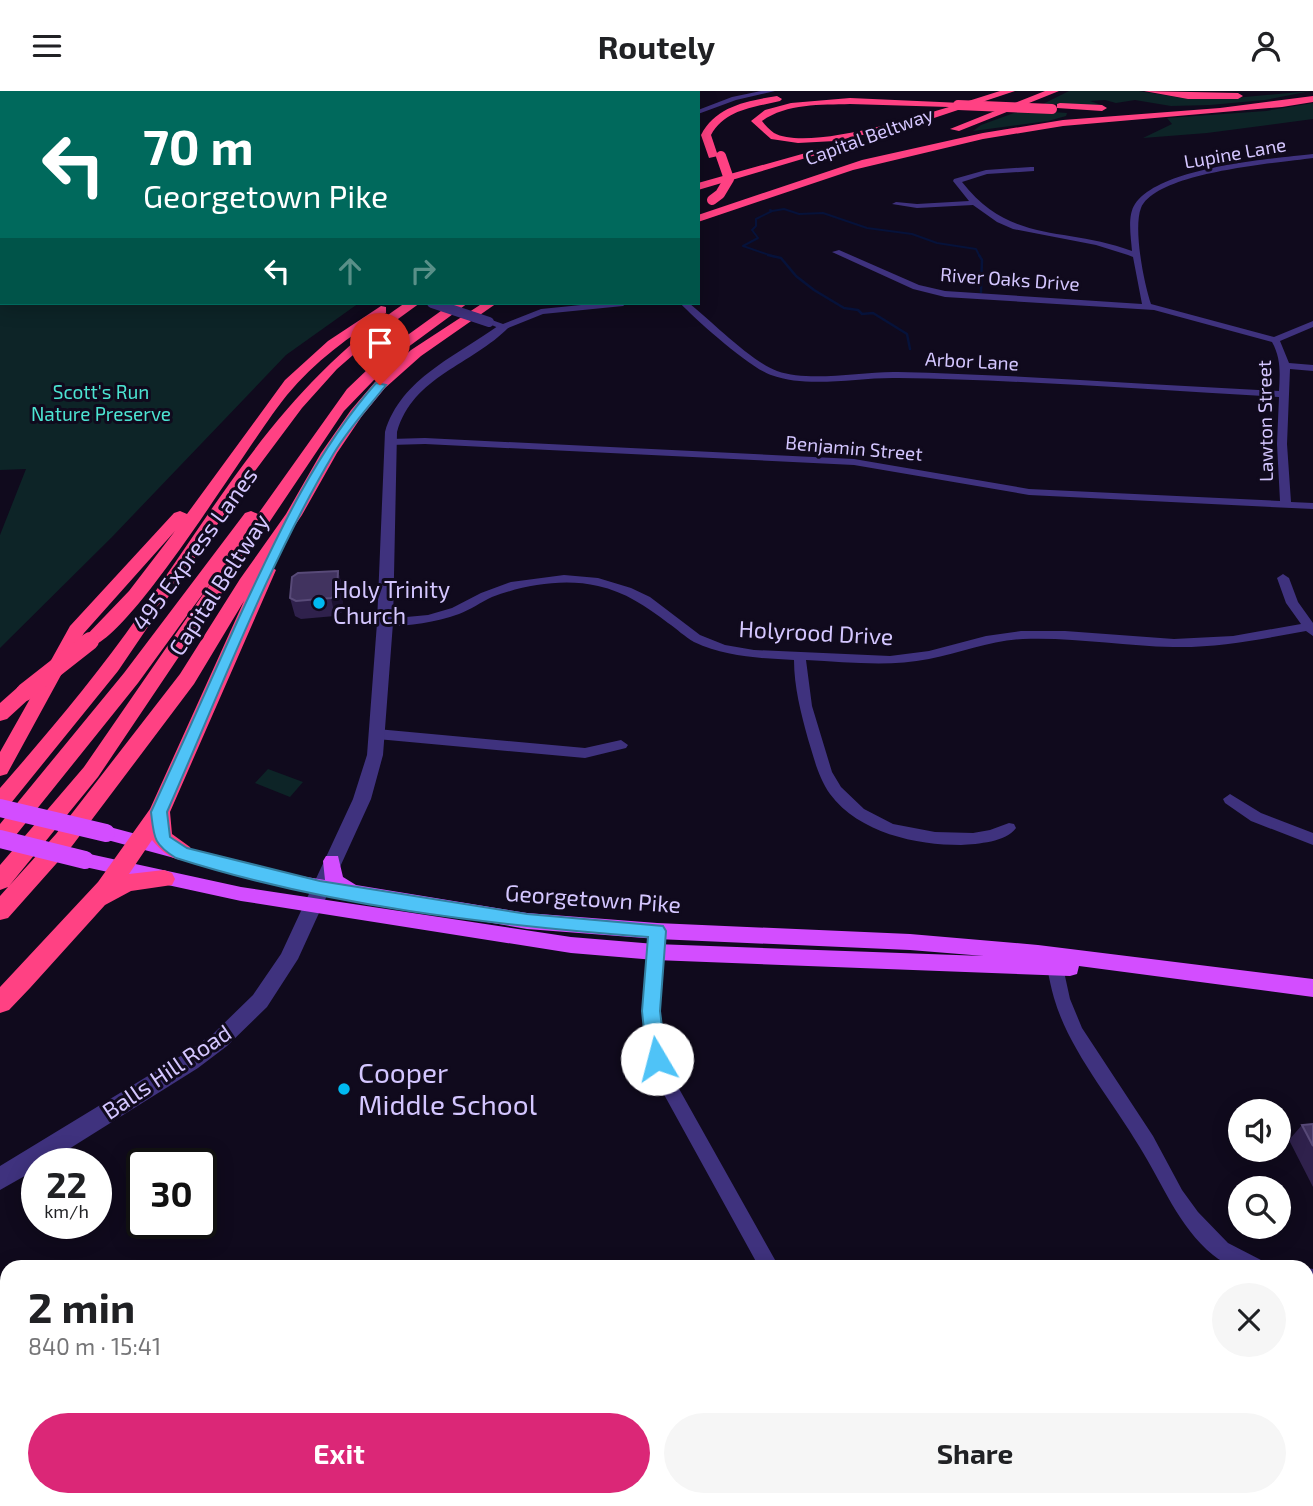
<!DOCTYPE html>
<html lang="en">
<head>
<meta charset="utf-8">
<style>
	:root { --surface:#fff; --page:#f6f6f6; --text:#202124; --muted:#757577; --accent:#db2777 }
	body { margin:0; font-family:"Exo 2",sans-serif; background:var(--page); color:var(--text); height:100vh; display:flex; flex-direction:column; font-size:26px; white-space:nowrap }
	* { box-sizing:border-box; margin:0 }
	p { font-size:23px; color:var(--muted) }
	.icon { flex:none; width:38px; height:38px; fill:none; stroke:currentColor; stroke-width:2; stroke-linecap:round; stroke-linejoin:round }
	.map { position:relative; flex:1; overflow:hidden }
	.drawer { position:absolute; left:0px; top:1169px; width:1314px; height:247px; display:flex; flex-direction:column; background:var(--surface); border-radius:21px 21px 0 0; box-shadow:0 4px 18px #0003 }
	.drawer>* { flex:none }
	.top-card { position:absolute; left:0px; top:0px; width:700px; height:214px; box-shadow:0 4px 18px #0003; background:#00695c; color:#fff; overflow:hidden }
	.fabs { position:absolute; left:1228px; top:1008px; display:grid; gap:14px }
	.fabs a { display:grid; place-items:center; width:63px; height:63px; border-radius:50%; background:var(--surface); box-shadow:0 4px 18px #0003; font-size:35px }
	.speed { position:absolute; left:21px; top:1057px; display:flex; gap:14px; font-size:35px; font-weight:700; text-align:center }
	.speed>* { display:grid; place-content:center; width:91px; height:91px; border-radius:50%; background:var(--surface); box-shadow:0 4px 18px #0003; line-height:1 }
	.speed small { font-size:18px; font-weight:400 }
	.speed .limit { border:4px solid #111; border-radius:10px; background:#fff; color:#111 }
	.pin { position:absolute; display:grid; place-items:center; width:60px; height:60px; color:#fff; margin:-72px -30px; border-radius:50% 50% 50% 0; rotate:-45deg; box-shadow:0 0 7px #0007 }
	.pin .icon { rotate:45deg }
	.me { position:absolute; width:77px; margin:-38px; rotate:352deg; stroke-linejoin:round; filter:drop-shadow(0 0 5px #0008) }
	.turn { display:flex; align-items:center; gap:24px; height:147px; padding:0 28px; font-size:32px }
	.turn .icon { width:91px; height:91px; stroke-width:2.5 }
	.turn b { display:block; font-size:49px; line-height:60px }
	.lanes { display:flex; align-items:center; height:66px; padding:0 28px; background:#0003; justify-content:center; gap:35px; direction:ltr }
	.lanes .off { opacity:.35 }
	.round { display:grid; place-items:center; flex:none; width:74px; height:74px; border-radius:37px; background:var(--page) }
	.summary { display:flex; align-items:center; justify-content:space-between; height:119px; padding:0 28px }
	h1 { font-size:42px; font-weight:700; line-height:52px }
	.action { display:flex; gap:14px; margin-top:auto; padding:14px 28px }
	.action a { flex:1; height:80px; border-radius:42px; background:var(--accent); color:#fff; font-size:28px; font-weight:700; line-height:80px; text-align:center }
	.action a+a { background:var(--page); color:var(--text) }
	header { display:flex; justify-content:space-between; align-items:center; height:91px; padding:0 28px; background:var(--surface); font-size:32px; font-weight:700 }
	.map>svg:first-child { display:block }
	.green { fill:#0d2427 }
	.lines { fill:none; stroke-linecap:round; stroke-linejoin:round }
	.stream-far1 { stroke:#06123a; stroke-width:2 }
	.stream { stroke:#06123a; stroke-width:2.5 }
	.minor { fill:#3f327e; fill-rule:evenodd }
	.tertiary { fill:#3f327e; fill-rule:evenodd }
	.primary { fill:#d34dff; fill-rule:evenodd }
	.motorway { fill:#ff4183; fill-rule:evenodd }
	.minor-bridge { stroke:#3f327e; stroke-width:10 }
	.primary-bridge { stroke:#d34dff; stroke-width:18 }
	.motorway-bridge-far1 { stroke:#ff4183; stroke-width:10 }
	.motorway-bridge { stroke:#ff4183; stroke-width:18 }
	.wall { fill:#2f214c }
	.shaded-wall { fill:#1b1131 }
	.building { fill:#41335f; stroke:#584a78; stroke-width:2 }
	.route { fill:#4fc3f7; stroke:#337fa1; stroke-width:2 }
	.poi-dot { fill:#00b9f1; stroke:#100a1d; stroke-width:2.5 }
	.labels { text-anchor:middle; stroke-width:6; stroke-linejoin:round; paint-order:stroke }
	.far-street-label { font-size:19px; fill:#d4c6ff; stroke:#100a1d }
	.far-park-label { font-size:19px; fill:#4ce4d2; stroke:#100a1d }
	.street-label { font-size:23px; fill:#d4c6ff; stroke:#100a1d }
	.poi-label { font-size:23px; fill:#d4c6ff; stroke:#100a1d; text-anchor:start }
	.near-poi-label { font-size:28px; fill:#d4c6ff; stroke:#100a1d; text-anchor:start }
</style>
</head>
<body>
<header><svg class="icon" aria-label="menu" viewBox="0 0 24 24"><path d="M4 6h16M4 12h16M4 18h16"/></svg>Routely<svg class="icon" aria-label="person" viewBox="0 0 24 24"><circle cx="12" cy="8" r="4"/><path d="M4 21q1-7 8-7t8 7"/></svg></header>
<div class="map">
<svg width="1313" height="1415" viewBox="0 0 1313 1415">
	<rect width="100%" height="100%" fill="#100a1d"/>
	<path class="green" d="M0,0H535L2,2V212H359L286,264L112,446L0,557V444L26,378L0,379Z
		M1069,0H1139L1182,7L1223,8L1311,0L1265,9L1210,14L1171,15L1135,9L1116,12L1105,9L1090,10L1104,15L1043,13Z
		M1313,12V28L1207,42L1143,47L1172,33L1167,27L1266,20Z
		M1022,19L1067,22L1066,25L1048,30L973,40L981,34Z
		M268,678L303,691L290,706L255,692Z
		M442,1409H551L553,1415H438Z"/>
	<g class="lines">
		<path class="stream-far1" d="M770,119L772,120L756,128V135L752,139L758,147L743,155L775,166
			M772,120L784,118L799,123L823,122L867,137L912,143L937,152L976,158L980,166"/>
		<path class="stream" d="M768,164L781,167L796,185L814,199L844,217L858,219L862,223L873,222L907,243L910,258
			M979,164L982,169L981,201"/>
		<path class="minor" d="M761,0H775L736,9L698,23V19L732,6Z
			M1313,63V67C1277,72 1156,81 1141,117C1133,137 1144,193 1151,213L1274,246L1313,230V236L1280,250L1289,272L1313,274V280L1290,278L1287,353L1291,411L1313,412V418L1029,404L854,374L425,353L390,354L385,351L390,348L425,347L854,368L1029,398L1280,410L1277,353L1279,306C1152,299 1025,289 898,287C857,286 810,298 771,284C750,277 696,229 680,212H689C710,229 753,272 777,280C812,292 861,280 898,281C1025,284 1152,294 1279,300C1280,282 1281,267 1272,251L1154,219L945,206L913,198L832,161L839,159L919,194L945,200L1142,213L1133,166L1128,164L1096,154L1013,138L997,131L973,114L917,117L892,113L896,111L917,113L969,110L953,90L954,88L986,79L1031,76H1034V80L987,83L962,91C1011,154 1066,135 1132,160C1131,146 1127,125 1135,113C1160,76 1270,68 1313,63Z
			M601,212H627L623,215L543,223L503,239L485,231L489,228L503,233L541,218Z
			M1283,483L1289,487L1298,511L1313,532V545L1306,540C1262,548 1218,557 1173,556C1123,555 1074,546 1023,548C991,549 961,562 929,568C889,576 847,571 806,569L812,615L832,681L841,696L864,718L893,733L935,741L973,742L990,739L1009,732L1014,733L1016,737C1006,751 978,753 961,754C916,754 859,742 830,703C818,686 814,667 808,648C801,622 794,596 794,569C759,567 726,566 694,551C685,546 677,538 668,532C646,515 625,501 598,495C564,487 524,494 492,506C481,511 470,519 459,523C435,532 410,534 385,536L379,532L385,528L428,524L452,517L481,502L511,491L564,484L598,487L631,497L650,506L700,544L725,554L754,559L890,565L929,560L986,545L1021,540H1065L1174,548L1233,545L1301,533L1286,512L1277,487Z
			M377,638L585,657L621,649L628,654L626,657L585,667L377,648L370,643Z
			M1230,703L1261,722L1313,742V754L1251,730L1225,712L1223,708Z
			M657,834L662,836L665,840L661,896V933L673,987L779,1176H759L656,989L651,970L645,933V896L649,840L652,836Z
			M1055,869L1061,871L1063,876L1070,908L1082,937L1153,1045L1182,1099L1198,1121L1228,1152L1261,1169L1264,1176C1245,1176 1228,1177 1213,1164C1178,1135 1163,1093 1139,1055C1111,1008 1069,959 1054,907C1051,897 1049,886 1047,876L1049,871Z
			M1307,1177L1313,1178V1198L1307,1197Z
			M889,1409H912L915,1415H892Z"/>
		<path class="tertiary" d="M499,234L509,236C472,274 413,285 397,341L393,532L383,664L371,708L298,868L267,916L227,955L198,977L45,1073H37V1078L0,1099V1075L184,963L213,943L253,904L281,863L353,708L367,664L377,532L385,341C401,287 457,265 499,234Z"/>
		<path class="primary" d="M106,735L282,782L325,789L323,770L326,765H338L343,786L356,794L527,822L657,832L910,843L1038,854L1313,888V906L1079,875L1077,883L1070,885L655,869L571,862L241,810L85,776L79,774L76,769L79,764L85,762L241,796L571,846L655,853L984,865L910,859L657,848L527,838L282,796L100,747L97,742L100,737Z"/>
		<path class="motorway" d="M1000,0H1015L922,31L835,50L798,52L771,48L751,30L765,19L791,12L850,7L962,12ZM850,13L949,16C913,27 807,60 774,42C770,39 765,34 762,30C787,12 821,14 850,13Z
			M1045,0H1059L959,40L950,38Z
			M1144,0L1238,2L1243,5L1238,8H1188Z
			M777,5L782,8L780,10C755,16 725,18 711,44L718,65L709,67L701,44C716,15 747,10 777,5Z
			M1313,5V11L1282,16L1063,35L983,48L853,79L698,131V124L862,69L983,42L1063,29L1220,17Z
			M1060,12L1102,14L1107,17L1102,20L1057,17V13Z
			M827,56L836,58L698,99V92Z
			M405,212H420L376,244L337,278L302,317L240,400L118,580L7,717L0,719V697C49,641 97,584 139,524C222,406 283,295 405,212Z
			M452,212H468L400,262L344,320L98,686L9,795L56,743L180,583L240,488L286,423L321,362L351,319L375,291L411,259L483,212H497L421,265L385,297L362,325L337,362L302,424L268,474L276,479L170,721L172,743L190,756L193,762L190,768C175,773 161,760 152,749L129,783L164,779L172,782L175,788L172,794L131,800L105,814L30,897L9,919L0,922V896L98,791L150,718L244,510L194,593L72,755L8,827L0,829V805L8,796L0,799V774L84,676L215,486L138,592L8,754L0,756V733L124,582L245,422L251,420L258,423L347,298L391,256Z
			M381,215L386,216V222C350,245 314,271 287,304C250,349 134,544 90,556L81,550L129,500L175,440L84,542L7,683L0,685V661L31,606L7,628L0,630V612L18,596L25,594L34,600L70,535L174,422L180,420L187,423L285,289L328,250Z"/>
		<path class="minor-bridge" d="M432,212L489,231"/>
		<path class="primary-bridge" d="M0,717L106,742
			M0,748L85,769"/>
		<path class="motorway-bridge-far1" d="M958,14L1052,18
			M712,109L720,103L729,88L721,65"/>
		<path class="motorway-bridge" d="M25,601L90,550"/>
	</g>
	<path class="wall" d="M338,480L343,498L342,521L335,525L301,528L295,525L290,507Z
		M1313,1033V1096L1289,1049L1302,1034Z"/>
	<path class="shaded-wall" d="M338,480L343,498L342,521L335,525L331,507Z"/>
	<path class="building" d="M338,480L337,503L331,507L296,510L290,507L292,486L298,482Z
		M1313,1033V1055L1302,1034Z"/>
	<path class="route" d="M376,292L386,294C368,317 349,337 334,362C267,475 220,601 167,721L170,746L187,757L320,790L527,823L663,835L666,840L660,920L666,968L664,974L657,976L650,974L647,968L642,920L648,846C491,834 326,815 176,767C153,753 154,746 151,721C180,658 209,594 237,531C276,447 315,361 376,292Z"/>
	<g class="poi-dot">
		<circle cx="319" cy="512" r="7"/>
		<circle cx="344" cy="998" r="7"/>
	</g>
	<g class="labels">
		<g class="far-street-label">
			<text transform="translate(869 45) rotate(-20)" y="7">Capital Beltway</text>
			<text transform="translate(1235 62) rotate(-10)" y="7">Lupine Lane</text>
			<text transform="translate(1010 188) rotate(4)" y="7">River Oaks Drive</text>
			<text transform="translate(972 270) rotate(3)" y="7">Arbor Lane</text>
			<text transform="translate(1265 330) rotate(-91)" y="7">Lawton Street</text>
			<text transform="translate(854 357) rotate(5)" y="7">Benjamin Street</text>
		</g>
		<g class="far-park-label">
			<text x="101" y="308">Scott's Run<tspan x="101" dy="22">Nature Preserve</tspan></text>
		</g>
		<g class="street-label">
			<text transform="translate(195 458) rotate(-54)" y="8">495 Express Lanes</text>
			<text transform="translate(219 494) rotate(-57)" y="8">Capital Beltway</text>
			<text transform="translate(816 542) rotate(3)" y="8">Holyrood Drive</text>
			<text transform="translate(593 808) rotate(4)" y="8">Georgetown Pike</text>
			<text transform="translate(167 981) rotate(-34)" y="8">Balls Hill Road</text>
		</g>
		<g class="poi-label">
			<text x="333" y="507">Holy Trinity<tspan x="333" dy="26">Church</tspan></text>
		</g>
		<g class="near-poi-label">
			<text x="358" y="992">Cooper<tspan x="358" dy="32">Middle School</tspan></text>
		</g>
	</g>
</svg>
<div class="fabs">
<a><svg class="icon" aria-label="sound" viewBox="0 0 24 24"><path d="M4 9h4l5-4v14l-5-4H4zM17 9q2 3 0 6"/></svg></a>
<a><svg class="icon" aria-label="search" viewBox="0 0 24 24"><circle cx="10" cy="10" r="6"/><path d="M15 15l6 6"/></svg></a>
</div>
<div class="speed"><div>22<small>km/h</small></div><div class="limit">30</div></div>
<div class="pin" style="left:380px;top:294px;background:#d93025"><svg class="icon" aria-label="arrive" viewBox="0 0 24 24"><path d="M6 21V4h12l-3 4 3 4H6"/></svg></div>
<svg class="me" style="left:657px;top:968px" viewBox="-20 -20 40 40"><circle r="19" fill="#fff"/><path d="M0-13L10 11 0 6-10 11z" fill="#4fc3f7"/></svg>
<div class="top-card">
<div class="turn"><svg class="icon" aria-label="left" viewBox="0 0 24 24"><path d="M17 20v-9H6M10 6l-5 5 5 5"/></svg><div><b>70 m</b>Georgetown Pike</div></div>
<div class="lanes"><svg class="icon" aria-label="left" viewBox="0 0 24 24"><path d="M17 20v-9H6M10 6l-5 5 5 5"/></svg><svg class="icon off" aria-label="ahead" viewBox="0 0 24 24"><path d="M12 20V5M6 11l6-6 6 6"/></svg><svg class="icon off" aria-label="right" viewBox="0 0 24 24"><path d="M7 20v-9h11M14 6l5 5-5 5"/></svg></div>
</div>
<section class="drawer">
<div class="summary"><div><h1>2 min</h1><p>840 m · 15:41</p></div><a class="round"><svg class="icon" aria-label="close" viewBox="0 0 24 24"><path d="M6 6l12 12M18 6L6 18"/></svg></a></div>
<div class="action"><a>Exit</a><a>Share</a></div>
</section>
</div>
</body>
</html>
